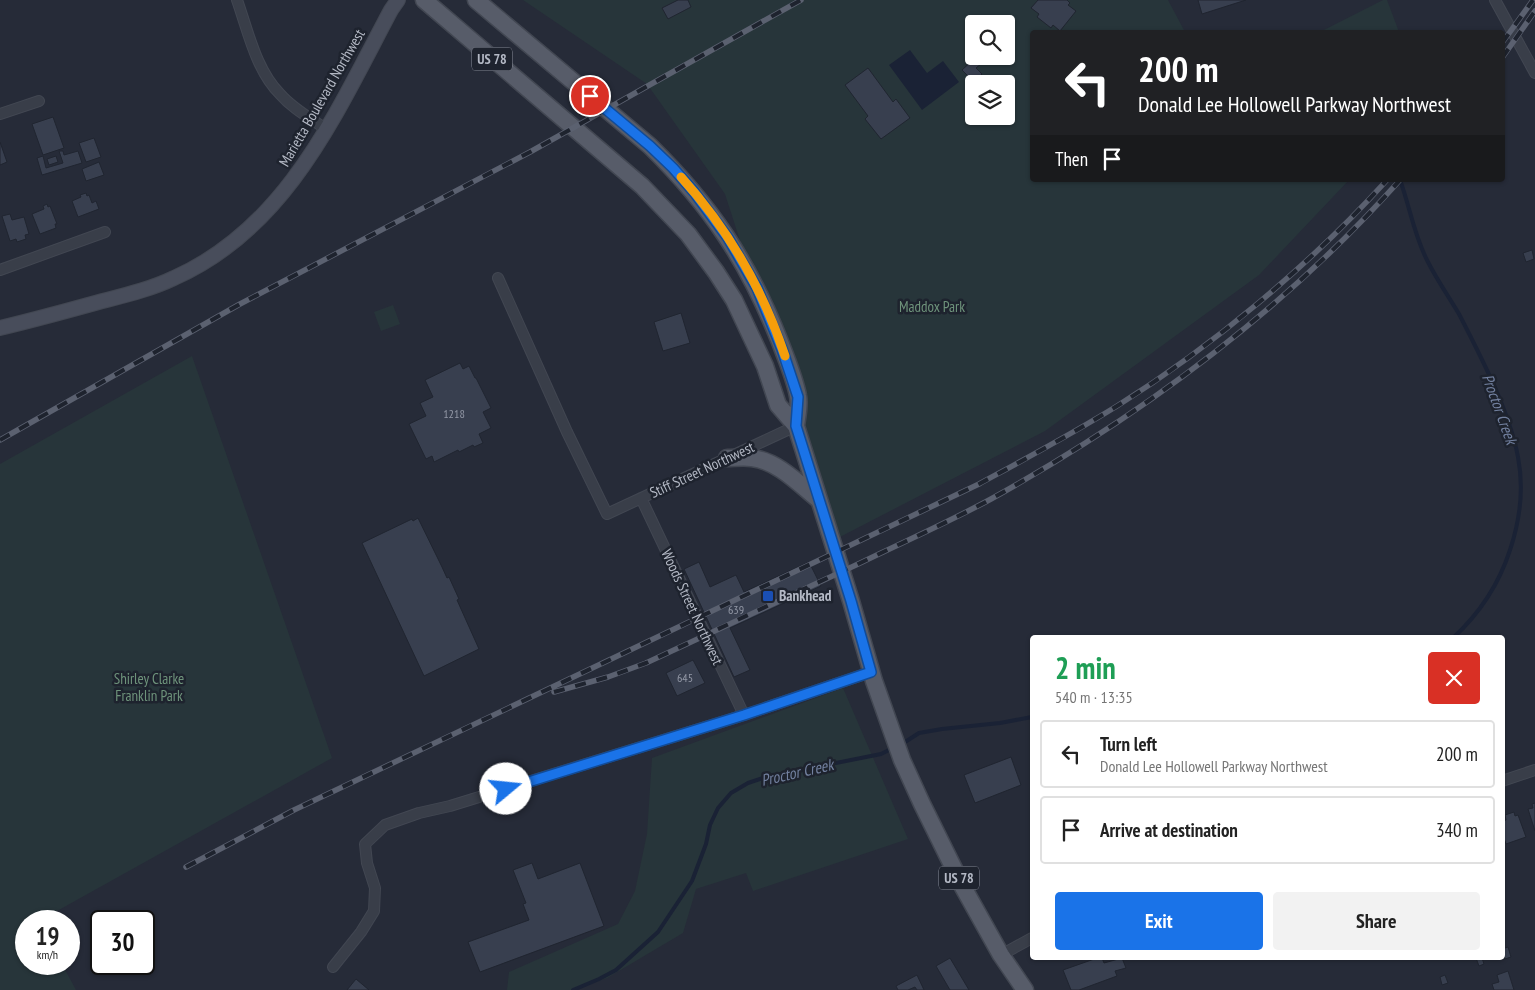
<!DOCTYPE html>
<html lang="en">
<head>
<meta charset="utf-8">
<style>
	:root { --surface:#fff; --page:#f2f2f2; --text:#222; --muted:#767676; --line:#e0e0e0; --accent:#1a73e8 }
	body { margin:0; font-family:"PT Sans Narrow",sans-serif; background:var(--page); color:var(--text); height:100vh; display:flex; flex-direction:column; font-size:19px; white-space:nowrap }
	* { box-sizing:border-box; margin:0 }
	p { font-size:16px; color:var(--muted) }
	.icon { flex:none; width:28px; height:28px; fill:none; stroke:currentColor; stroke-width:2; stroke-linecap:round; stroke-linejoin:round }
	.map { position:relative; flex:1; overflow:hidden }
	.sheet { position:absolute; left:1030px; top:635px; width:475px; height:325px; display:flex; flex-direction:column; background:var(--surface); border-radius:5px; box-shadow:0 1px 4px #0004 }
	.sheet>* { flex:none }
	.top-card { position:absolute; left:1030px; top:30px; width:475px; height:152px; border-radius:5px; box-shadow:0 1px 4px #0004; background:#202124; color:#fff; overflow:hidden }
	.tools { position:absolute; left:965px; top:15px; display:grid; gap:10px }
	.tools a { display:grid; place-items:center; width:50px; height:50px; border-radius:5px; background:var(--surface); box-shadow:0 1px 4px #0004; font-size:25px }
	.speed { position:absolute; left:15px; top:910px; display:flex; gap:10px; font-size:25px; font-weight:700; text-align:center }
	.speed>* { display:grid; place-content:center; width:65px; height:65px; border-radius:50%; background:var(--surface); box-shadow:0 1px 4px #0004; line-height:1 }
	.speed small { font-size:12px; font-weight:400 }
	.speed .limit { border:2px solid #111; border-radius:8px; background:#fff; color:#111 }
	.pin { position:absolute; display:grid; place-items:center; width:42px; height:42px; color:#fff; margin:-21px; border:2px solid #fff; border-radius:50%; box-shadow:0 1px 5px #0007 }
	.me { position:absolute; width:55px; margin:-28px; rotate:73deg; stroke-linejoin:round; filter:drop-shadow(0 0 4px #0008) }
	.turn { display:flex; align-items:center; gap:18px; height:105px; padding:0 25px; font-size:22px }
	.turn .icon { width:65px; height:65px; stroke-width:2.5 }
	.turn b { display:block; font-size:35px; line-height:42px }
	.then { display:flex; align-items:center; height:48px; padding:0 25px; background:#0003; gap:10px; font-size:19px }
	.round { display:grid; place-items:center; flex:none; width:52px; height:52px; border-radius:5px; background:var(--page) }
	.overview { display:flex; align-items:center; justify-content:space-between; height:85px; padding:0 25px }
	h1 { font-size:30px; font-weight:700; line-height:38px; color:#1e9e55 }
	.button { display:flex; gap:10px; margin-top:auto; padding:10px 25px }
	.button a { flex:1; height:58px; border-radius:5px; background:var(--accent); color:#fff; font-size:20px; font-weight:700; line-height:58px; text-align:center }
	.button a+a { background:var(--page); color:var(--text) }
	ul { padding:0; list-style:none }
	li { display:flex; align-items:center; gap:15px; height:68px; margin:0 10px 8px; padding:0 15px; border:2px solid var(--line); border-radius:5px }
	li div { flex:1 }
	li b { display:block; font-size:19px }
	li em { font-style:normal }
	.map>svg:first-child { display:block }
	.green { fill:#27353a; fill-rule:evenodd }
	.water { fill:#1a2235 }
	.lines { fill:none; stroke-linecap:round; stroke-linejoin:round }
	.stream { stroke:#1a2235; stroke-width:4 }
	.building { fill:#383f4f; stroke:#202530 }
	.street-casing { stroke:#424752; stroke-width:12 }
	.secondary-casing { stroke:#424752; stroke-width:16 }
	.primary-casing { stroke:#424752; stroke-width:19 }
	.street { stroke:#393e49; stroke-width:10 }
	.secondary { stroke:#484d5b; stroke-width:14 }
	.primary { stroke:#575c69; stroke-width:16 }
	.rail-casing { stroke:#5b6170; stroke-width:5.5 }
	.rail { stroke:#1e232e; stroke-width:4; stroke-dasharray:11; stroke-linecap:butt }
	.route-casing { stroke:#114b97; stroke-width:12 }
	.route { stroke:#1a73e8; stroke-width:9 }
	.slow { stroke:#f59e0b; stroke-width:9 }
	.transit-dot { fill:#1a4fb4; stroke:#1e232e; stroke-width:2 }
	.labels { text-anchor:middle; stroke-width:5; stroke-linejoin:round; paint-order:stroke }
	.number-label { font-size:12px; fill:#9398a6 }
	.shield { fill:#1e232e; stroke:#878c98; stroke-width:1 }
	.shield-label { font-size:14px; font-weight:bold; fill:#b4b9c5 }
	.street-label { font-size:15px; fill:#b4b9c5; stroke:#1e232e }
	.park-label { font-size:15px; fill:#6e937b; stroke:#1e232e }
	.poi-label { font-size:15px; font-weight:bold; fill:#b4b9c5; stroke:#1e232e; text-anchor:start }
	.water-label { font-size:16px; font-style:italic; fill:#72809f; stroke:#1e232e }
</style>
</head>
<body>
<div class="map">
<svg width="1535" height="990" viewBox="0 0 1535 990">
	<rect width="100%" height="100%" fill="#262b38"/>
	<path class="green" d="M523,0H1168L1185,32H1032V180H1349L1259,275L1045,431L836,539L725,194L647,84ZM974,24H1006V56H974ZM974,84H1006V116H974Z
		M1383,0H1387L1399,32H1320Z
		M393,305L400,324L381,331L374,312Z
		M192,356L332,758L39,921H26V964H62L76,990H0V464Z
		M843,688L908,839L753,891L746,873L696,889L683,933L607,978L573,990H507L509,972L618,924L635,891L647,834L652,758Z"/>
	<path class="water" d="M910,50L927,73L943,61L959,82L922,110L889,65Z"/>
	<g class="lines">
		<path class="stream" d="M1400,180C1410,207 1414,236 1428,262C1437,280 1449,297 1459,314C1481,357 1509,410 1518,457C1524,488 1520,520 1510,550C1499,584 1479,614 1453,638
			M902,744L919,733L942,729L1000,723L1032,717
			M573,990L599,979L616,970L658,932L692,881L706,844L710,825L718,808L731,793L748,783L766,777L881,754L893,748"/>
	</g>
	<path class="building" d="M678,0H688L691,7L668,19L662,8Z
		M1038,0H1067L1070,3L1068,5L1076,11L1060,31L1053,25L1051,28L1037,17L1039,14L1031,8Z
		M1198,0H1246L1202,14Z
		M975,58L981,64L976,68L982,74L974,82L962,70Z
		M868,68L893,102L896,99L910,118L881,139L865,119L868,116L845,85Z
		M53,117L64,148L43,155L32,124Z
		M94,138L101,157L86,162L79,143Z
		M0,142L7,162L0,165Z
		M59,151H63L64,155L78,151L82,163L42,175L37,158L43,156L46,168L63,163Z
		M56,156L58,162L49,165L47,159Z
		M99,162L104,175L86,181L82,169Z
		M86,193L87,196L89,195L92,203L96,201L99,209L78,217L72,201L81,197L80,195Z
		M47,204L48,207L50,206L57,224H55L56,228L40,234L32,214L44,209L43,206Z
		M10,214L12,220L24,217L29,234L25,235L26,239L17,242L16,239L10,241L2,216Z
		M1532,250L1534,259L1526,262L1523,253Z
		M681,313L690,343L663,351L654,322Z
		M460,363L463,369L469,366L475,378H476L491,408L483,412L491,428L479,434L483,443L474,447L473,445L459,452L458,450L434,462L432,456L426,459L409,424L426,416L420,403L433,397L425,380Z
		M418,518L442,567L447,578L449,577L459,599L457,600L479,649L424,676L362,543L412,519L413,521Z
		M699,562L710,587L736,575L744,592L809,562L821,586L730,628L750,670L734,677L684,569Z
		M693,660L705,683L677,696L666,673Z
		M1011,757L1021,785L975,803L964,775Z
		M1535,803V831L1528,809L1533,808L1532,804Z
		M1514,812L1515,816L1518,815L1526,837L1506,844L1502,832V821L1506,820L1505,815Z
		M532,863L538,879L580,863L604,926L480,972L468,942L529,920L523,904L526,903L513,870Z
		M1508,947L1511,957L1505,959L1502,949Z
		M950,958L969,990H950L936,966Z
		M1097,958H1102L1104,963L1122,958L1126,968L1115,971L1117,976L1079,990H1071L1063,970Z
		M1476,958H1482L1484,964L1479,966Z
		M1508,971L1514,990H1494L1492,984L1499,982L1497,975Z
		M917,975L924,990H917L915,987L908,990H898L896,986Z
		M1445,975L1448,983L1442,985L1440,977Z
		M356,979L369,990H347Z"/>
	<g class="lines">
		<g class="street-casing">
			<path id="street" d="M237,0C248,31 256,70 280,94C293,109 310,118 326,129
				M1495,0L1535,73
				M0,114L39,101
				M0,270L105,232
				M498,278L567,432L607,514L796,426
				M641,498L744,715
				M1502,781L1535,770
				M1001,955L1032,938
				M333,967L361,932L374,911L375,888L367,863L365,844L385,825L419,813L450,806L744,715L871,672"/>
		</g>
		<g class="secondary-casing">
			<path id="secondary" d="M0,328C29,321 59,313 88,305C117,297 147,291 174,278C287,228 336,113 391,10L398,0"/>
		</g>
		<g class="primary-casing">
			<path id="primary" d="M424,0L642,186L688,234L716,272L734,300L765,366L778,405L796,426
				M476,0L650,146C711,206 748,261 780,342C786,358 795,379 798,396C800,405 797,417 796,426L851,601L874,681L902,760L922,804L963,887L1001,955L1025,990
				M727,458C735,458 744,457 752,458C778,461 799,484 819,500"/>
		</g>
		<use href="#street" class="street"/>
		<use href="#secondary" class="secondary"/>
		<use href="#primary" class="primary"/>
		<g class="rail-casing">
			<path id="rail" d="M1502,43L1533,0
				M1502,58L1535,11
				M0,440L240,304L530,152L801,0
				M554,692L608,677L646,663C716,630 786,597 856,565C901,543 947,523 991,499C1142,415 1284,310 1400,180
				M186,867L294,810L979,484C1025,459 1072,434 1117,406C1213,346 1311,264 1387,180"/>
		</g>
		<use href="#rail" class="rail"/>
	</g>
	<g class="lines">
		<g class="route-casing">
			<path id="route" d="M506,789L744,715L871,672L851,601L796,426L798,397L782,349L757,288L728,238L694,192L673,168L650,146L590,96"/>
		</g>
		<use href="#route" class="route"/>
		<path class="slow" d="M681,177C728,229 763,290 785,356"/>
	</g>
	<rect class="transit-dot" x="762" y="590" width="12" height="12" rx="2.5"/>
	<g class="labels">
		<g class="number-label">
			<text x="454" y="418">1218</text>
			<text x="736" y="614">639</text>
			<text x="685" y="682">645</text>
		</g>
		<g class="shield">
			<rect x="472" y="47.5" width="40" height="23" rx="4"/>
			<rect x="939" y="866.5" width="40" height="23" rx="4"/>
		</g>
		<g class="shield-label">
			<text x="492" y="64">US 78</text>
			<text x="959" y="883">US 78</text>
		</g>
		<g class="street-label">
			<text transform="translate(322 98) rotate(-60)" y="5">Marietta Boulevard Northwest</text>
			<text transform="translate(702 470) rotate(-25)" y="5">Stiff Street Northwest</text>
			<text transform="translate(692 607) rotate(65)" y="5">Woods Street Northwest</text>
		</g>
		<g class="park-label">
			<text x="932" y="312">Maddox Park</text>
			<text x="149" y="684">Shirley Clarke<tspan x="149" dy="17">Franklin Park</tspan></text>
		</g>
		<g class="poi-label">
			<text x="779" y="601">Bankhead</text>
		</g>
		<g class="water-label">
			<text transform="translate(1500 409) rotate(70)" y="6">Proctor Creek</text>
			<text transform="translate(797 772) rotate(-13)" y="6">Proctor Creek</text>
		</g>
	</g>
</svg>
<div class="tools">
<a><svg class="icon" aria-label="search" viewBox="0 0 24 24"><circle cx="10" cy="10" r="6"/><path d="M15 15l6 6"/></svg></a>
<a><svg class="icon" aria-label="layers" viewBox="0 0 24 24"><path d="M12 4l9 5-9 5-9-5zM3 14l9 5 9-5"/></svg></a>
</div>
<div class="speed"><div>19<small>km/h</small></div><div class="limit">30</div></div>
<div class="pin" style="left:590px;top:96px;background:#d93025"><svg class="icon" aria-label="arrive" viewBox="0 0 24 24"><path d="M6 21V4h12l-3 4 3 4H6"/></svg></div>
<svg class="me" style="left:506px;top:789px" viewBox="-20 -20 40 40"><circle r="19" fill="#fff"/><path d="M0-13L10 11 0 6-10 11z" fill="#1a73e8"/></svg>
<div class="top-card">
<div class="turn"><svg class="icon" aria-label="left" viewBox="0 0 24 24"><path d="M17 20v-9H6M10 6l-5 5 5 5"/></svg><div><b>200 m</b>Donald Lee Hollowell Parkway Northwest</div></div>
<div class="then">Then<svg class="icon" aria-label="arrive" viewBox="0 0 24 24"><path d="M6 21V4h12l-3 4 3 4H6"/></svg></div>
</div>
<section class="sheet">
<div class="overview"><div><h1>2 min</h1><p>540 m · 13:35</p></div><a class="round" style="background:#d93025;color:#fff"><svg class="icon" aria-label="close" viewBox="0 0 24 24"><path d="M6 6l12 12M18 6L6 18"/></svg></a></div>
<ul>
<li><svg class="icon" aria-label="left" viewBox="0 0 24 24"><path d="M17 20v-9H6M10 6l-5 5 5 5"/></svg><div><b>Turn left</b><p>Donald Lee Hollowell Parkway Northwest</p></div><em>200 m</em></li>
<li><svg class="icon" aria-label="arrive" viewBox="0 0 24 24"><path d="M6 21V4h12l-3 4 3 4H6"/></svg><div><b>Arrive at destination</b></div><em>340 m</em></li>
</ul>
<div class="button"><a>Exit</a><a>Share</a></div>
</section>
</div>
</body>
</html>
